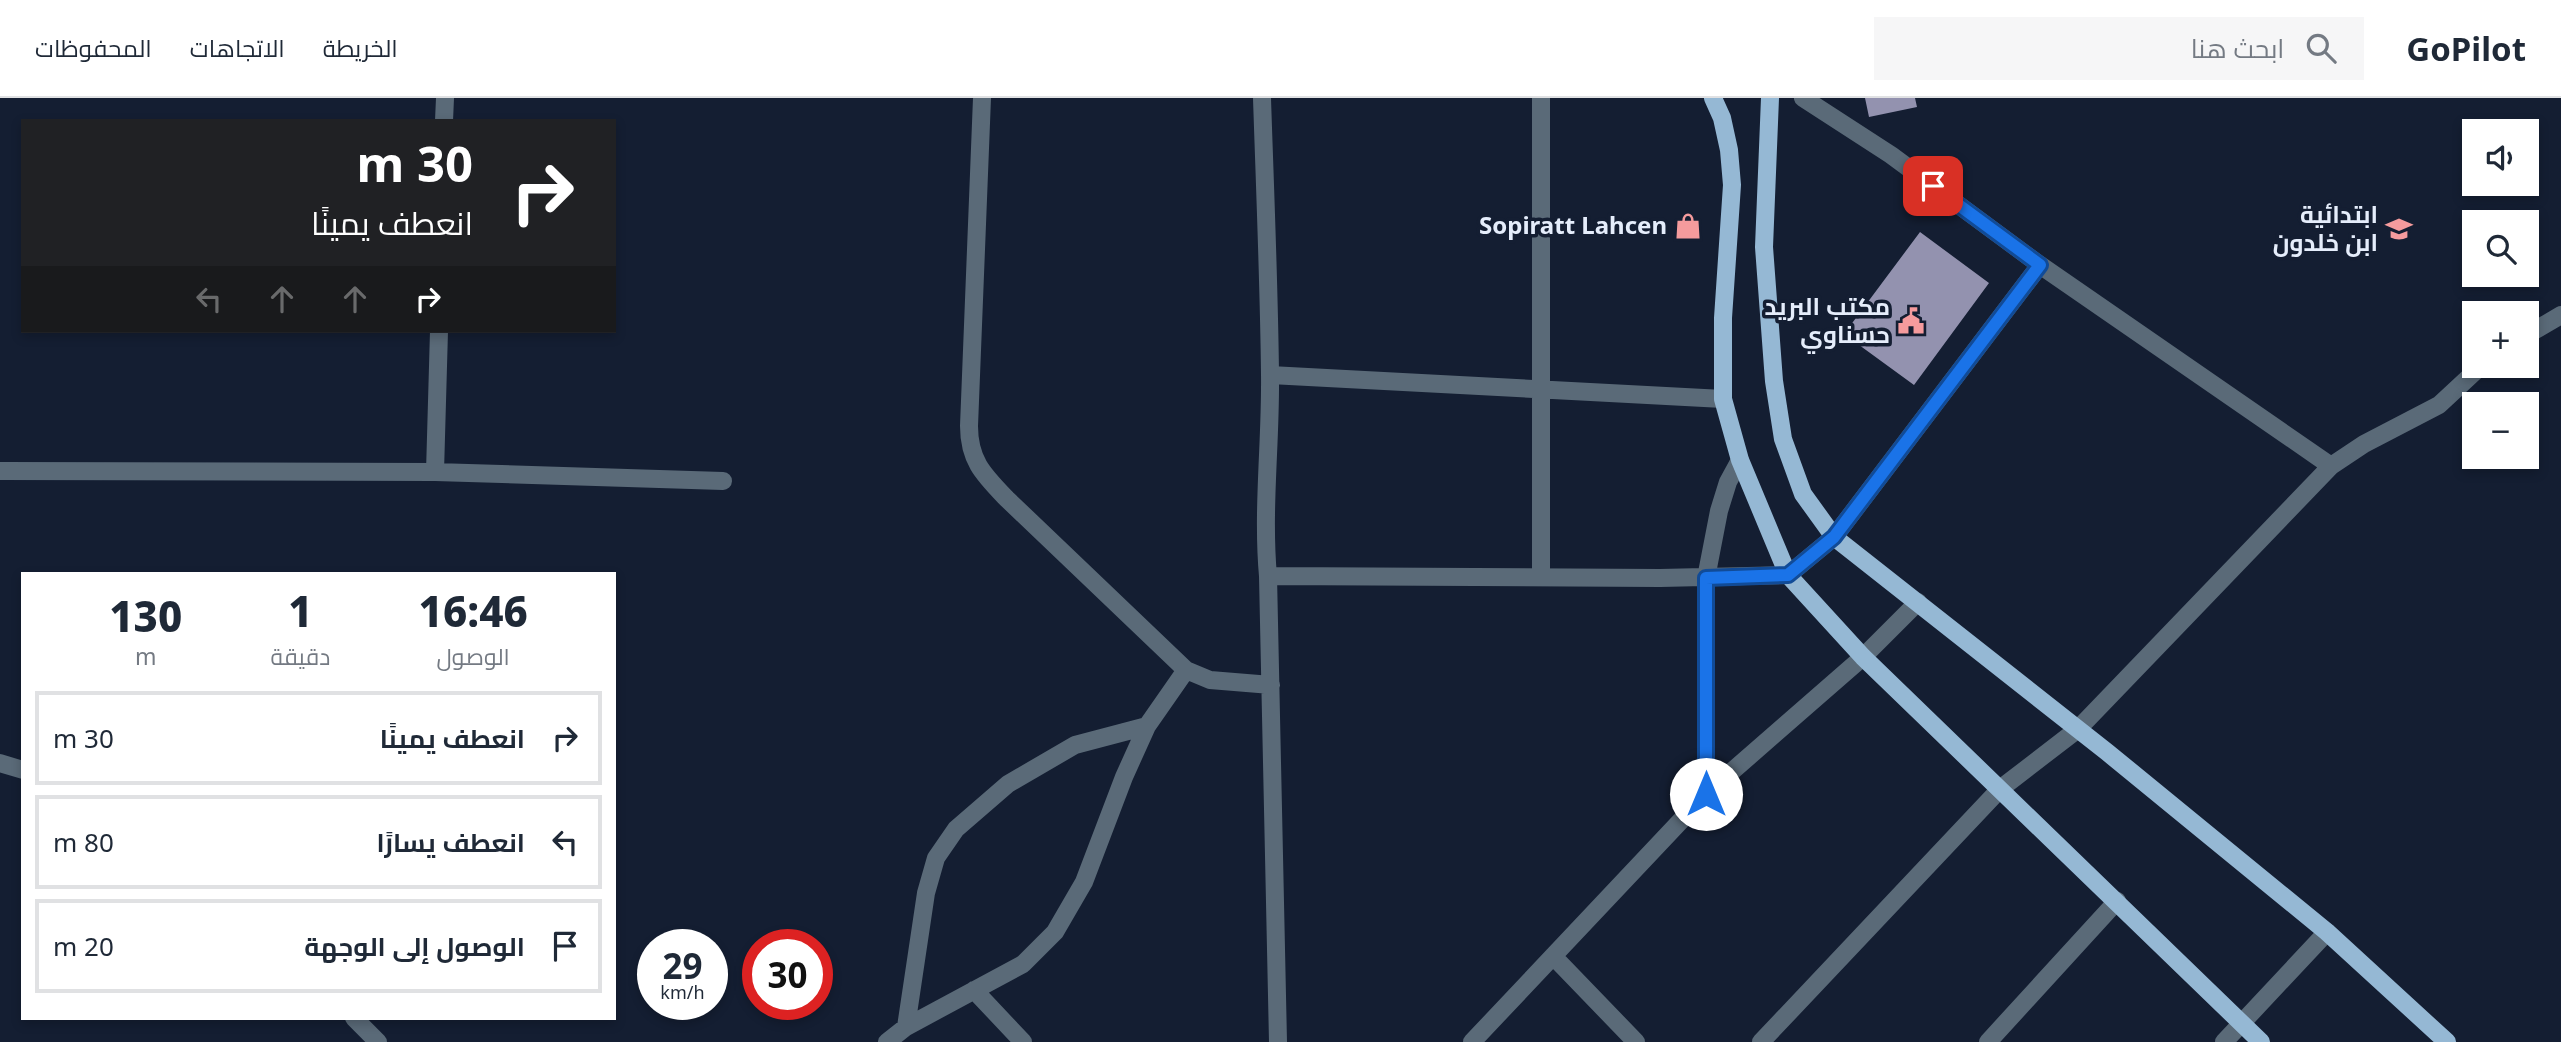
<!DOCTYPE html>
<html lang="ar">
<head>
<meta charset="utf-8">
<style>
	:root { --surface:#fff; --page:#f6f6f7; --text:#1f2937; --muted:#747a83; --line:#e0e1e3 }
	body { margin:0; font-family:"Noto Sans",Cairo,sans-serif; background:var(--page); color:var(--text); direction:rtl; height:100vh; display:flex; flex-direction:column; font-size:26px; white-space:nowrap }
	* { box-sizing:border-box; margin:0 }
	p { font-size:23px; color:var(--muted) }
	.icon { flex:none; width:38px; height:38px; fill:none; stroke:currentColor; stroke-width:2; stroke-linecap:round; stroke-linejoin:round }
	.map { position:relative; flex:1; overflow:hidden; direction:ltr }
	.details { position:absolute; left:21px; top:474px; width:595px; height:448px; display:flex; flex-direction:column; background:var(--surface); border-radius:0px; box-shadow:0 4px 10px #0003; direction:rtl }
	.details>* { flex:none }
	.guide { position:absolute; left:21px; top:21px; width:595px; height:214px; border-radius:0px; box-shadow:0 4px 10px #0003; direction:rtl; background:#202124; color:#fff; overflow:hidden }
	.buttons { position:absolute; left:2462px; top:21px; display:grid; gap:14px }
	.buttons a { display:grid; place-items:center; width:77px; height:77px; border-radius:0px; background:var(--surface); box-shadow:0 4px 10px #0003; font-size:35px }
	.speed { position:absolute; left:637px; top:831px; display:flex; gap:14px; font-size:35px; font-weight:700; text-align:center }
	.speed>* { display:grid; place-content:center; width:91px; height:91px; border-radius:50%; background:var(--surface); box-shadow:0 4px 10px #0003; line-height:1 }
	.speed small { font-size:18px; font-weight:400 }
	.speed .limit { border:10px solid #d22; background:#fff; color:#111 }
	.pin { position:absolute; display:grid; place-items:center; width:60px; height:60px; color:#fff; margin:-30px; border-radius:14px; box-shadow:0 4px 10px #0006 }
	.me { position:absolute; width:77px; margin:-38px; rotate:0deg; stroke-linejoin:round; filter:drop-shadow(0 0 5px #0008) }
	.turn { display:flex; align-items:center; gap:24px; height:147px; padding:0 28px; font-size:32px }
	.turn .icon { width:91px; height:91px; stroke-width:2.5 }
	.turn b { display:block; font-size:49px; line-height:60px }
	.lanes { display:flex; align-items:center; height:66px; padding:0 28px; background:#0003; justify-content:center; gap:35px; direction:ltr }
	.lanes .off { opacity:.35 }
	.eta { display:flex; justify-content:space-evenly; align-items:center; height:119px; text-align:center }
	.eta b { font-size:42px; font-weight:800; line-height:49px }
	ul { padding:0; list-style:none }
	li { display:flex; align-items:center; gap:21px; height:94px; margin:0 14px 10px; padding:0 14px; border:4px solid var(--line); border-radius:0px }
	li div { flex:1 }
	li b { display:block; font-size:26px }
	li em { font-style:normal }
	header { display:flex; align-items:center; gap:42px; box-sizing:border-box; height:98px; padding:0 35px; background:var(--surface); border-bottom:2px solid var(--line) }
	header strong { font-size:33px }
	nav { display:flex; gap:38px; margin-inline-start:auto; font-size:24px }
	.search { width:490px; height:63px; background:var(--page); display:flex; align-items:center; gap:18px; box-sizing:border-box; padding:0 24px; border-radius:0px; color:var(--muted); font-size:26px }
	.map>svg:first-child { display:block }
	.building { fill:#9392af }
	.lines { fill:none; stroke-linecap:round; stroke-linejoin:round }
	.minor { stroke:#5a6a78; stroke-width:18 }
	.primary { stroke:#95b8d4; stroke-width:18 }
	.route-casing { stroke:#114b97; stroke-width:18 }
	.route { stroke:#1a73e8; stroke-width:12 }
	.labels { text-anchor:middle; stroke-width:7; stroke-linejoin:round; paint-order:stroke }
	.poi-label { font-size:24px; font-weight:bold; fill:#e5edfb; stroke:#141e32; text-anchor:end }
</style>
</head>
<body>
<header>
<strong>GoPilot</strong>
<div class="search"><svg class="icon" aria-label="search" viewBox="0 0 24 24"><circle cx="10" cy="10" r="6"/><path d="M15 15l6 6"/></svg>ابحث هنا</div>
<nav><a>الخريطة</a><a>الاتجاهات</a><a>المحفوظات</a></nav>
</header>
<div class="map">
<svg width="2561" height="944" viewBox="0 0 2561 944">
	<rect width="100%" height="100%" fill="#141e32"/>
	<path class="building" d="M1865,0H1915L1917,9L1869,19Z
		M1920,134L1989,185L1914,287L1844,236Z"/>
	<g class="lines">
		<path class="minor" d="M982,0L969,328C969,363 984,377 1007,401L1186,572L1210,582L1271,587
			M1262,0C1265,92 1269,184 1270,276C1271,343 1262,411 1268,478L1278,944
			M1803,0L1891,57L2040,167L2331,368
			M444,23L445,0
			M2527,237L2561,217
			M1270,277L1723,301
			M0,373L435,374L723,383
			M435,374L439,233
			M1268,478L1660,480L1788,477L1834,439L2040,167
			M1541,479V0
			M0,665L23,672
			M1706,696V480L1719,413L1728,384L1740,362
			M1553,858L1636,944
			M974,892L1023,944
			M354,920L378,944
			M906,929L926,795L936,760L956,731L1008,686L1075,647L1147,628
			M887,944L906,929L1023,866L1055,834L1084,784L1124,679L1147,628L1186,572
			M1472,944L1706,696L1863,559L1918,504
			M1761,944L2000,691L2078,631L2331,368L2364,346L2439,307L2481,268
			M1988,944L2117,803
			M2224,944L2327,834"/>
		<path class="primary" d="M1713,0L1722,20L1729,52L1732,87L1723,220V301L1740,362L1788,477L1863,559L2261,944
			M1770,0L1764,149L1774,283L1783,341L1803,396L1834,439L2107,654L2327,834L2447,944"/>
	</g>
	<g class="lines">
		<g class="route-casing">
			<path id="route" d="M1706,696V480L1788,477L1834,439L2040,167L1933,88"/>
		</g>
		<use href="#route" class="route"/>
	</g>
	<defs>
		<g id="shop-bare" transform="scale(2.1)"><path d="M-5-2.5h2.3a2.7 3.5 0 0 1 5.4 0H5L5.5 6h-11ZM-1.5-2.5h3a1.5 2.3 0 0 0-3 0Z" fill="#f59b9d" stroke="#141e32" stroke-width="2.5" paint-order="stroke"/></g>
		<g id="school-bare" transform="scale(2.1)"><path d="M0-5L7-2L0 1L-7-2ZM-4 1L0 2.5L4 1V4Q0 6-4 4Z" fill="#f59b9d" stroke="#141e32" stroke-width="2.5" paint-order="stroke"/></g>
		<g id="civic-bare" transform="scale(2.1)"><path d="M-.6-6.5H3V-4.5H.6V-3L4-1V1h2V6H-6V1h2V-1L-.6-3ZM-1.2 2.5V6h2.4V2.5Z" fill="#f59b9d" stroke="#141e32" stroke-width="2.5" paint-order="stroke"/></g>
	</defs>
	<g fill-rule="evenodd">
		<use href="#shop-bare" x="1688" y="128"/>
		<use href="#school-bare" x="2399" y="131"/>
		<use href="#civic-bare" x="1911" y="223"/>
	</g>
	<g class="labels">
		<g class="poi-label">
			<text x="2378" y="125">ابتدائية<tspan x="2378" dy="28">ابن خلدون</tspan></text>
			<text x="1667" y="136">Sopiratt Lahcen</text>
			<text x="1890" y="217">مكتب البريد<tspan x="1890" dy="28">حسناوي</tspan></text>
		</g>
	</g>
</svg>
<div class="buttons">
<a><svg class="icon" aria-label="sound" viewBox="0 0 24 24"><path d="M4 9h4l5-4v14l-5-4H4zM17 9q2 3 0 6"/></svg></a>
<a><svg class="icon" aria-label="search" viewBox="0 0 24 24"><circle cx="10" cy="10" r="6"/><path d="M15 15l6 6"/></svg></a>
<a>+</a>
<a>−</a>
</div>
<div class="speed"><div>29<small>km/h</small></div><div class="limit">30</div></div>
<div class="pin" style="left:1933px;top:88px;background:#d93025"><svg class="icon" aria-label="arrive" viewBox="0 0 24 24"><path d="M6 21V4h12l-3 4 3 4H6"/></svg></div>
<svg class="me" style="left:1706px;top:696px" viewBox="-20 -20 40 40"><circle r="19" fill="#fff"/><path d="M0-13L10 11 0 6-10 11z" fill="#1a73e8"/></svg>
<div class="guide">
<div class="turn"><svg class="icon" aria-label="right" viewBox="0 0 24 24"><path d="M7 20v-9h11M14 6l5 5-5 5"/></svg><div><b>30 m</b>انعطف يمينًا</div></div>
<div class="lanes"><svg class="icon off" aria-label="left" viewBox="0 0 24 24"><path d="M17 20v-9H6M10 6l-5 5 5 5"/></svg><svg class="icon off" aria-label="ahead" viewBox="0 0 24 24"><path d="M12 20V5M6 11l6-6 6 6"/></svg><svg class="icon off" aria-label="ahead" viewBox="0 0 24 24"><path d="M12 20V5M6 11l6-6 6 6"/></svg><svg class="icon" aria-label="right" viewBox="0 0 24 24"><path d="M7 20v-9h11M14 6l5 5-5 5"/></svg></div>
</div>
<section class="details">
<div class="eta">
<div><b>16:46</b><p>الوصول</p></div>
<div><b>1</b><p>دقيقة</p></div>
<div><b>130</b><p>m</p></div>
</div>
<ul>
<li><svg class="icon" aria-label="right" viewBox="0 0 24 24"><path d="M7 20v-9h11M14 6l5 5-5 5"/></svg><div><b>انعطف يمينًا</b></div><em>30 m</em></li>
<li><svg class="icon" aria-label="left" viewBox="0 0 24 24"><path d="M17 20v-9H6M10 6l-5 5 5 5"/></svg><div><b>انعطف يسارًا</b></div><em>80 m</em></li>
<li><svg class="icon" aria-label="arrive" viewBox="0 0 24 24"><path d="M6 21V4h12l-3 4 3 4H6"/></svg><div><b>الوصول إلى الوجهة</b></div><em>20 m</em></li>
</ul>
</section>
</div>
</body>
</html>
